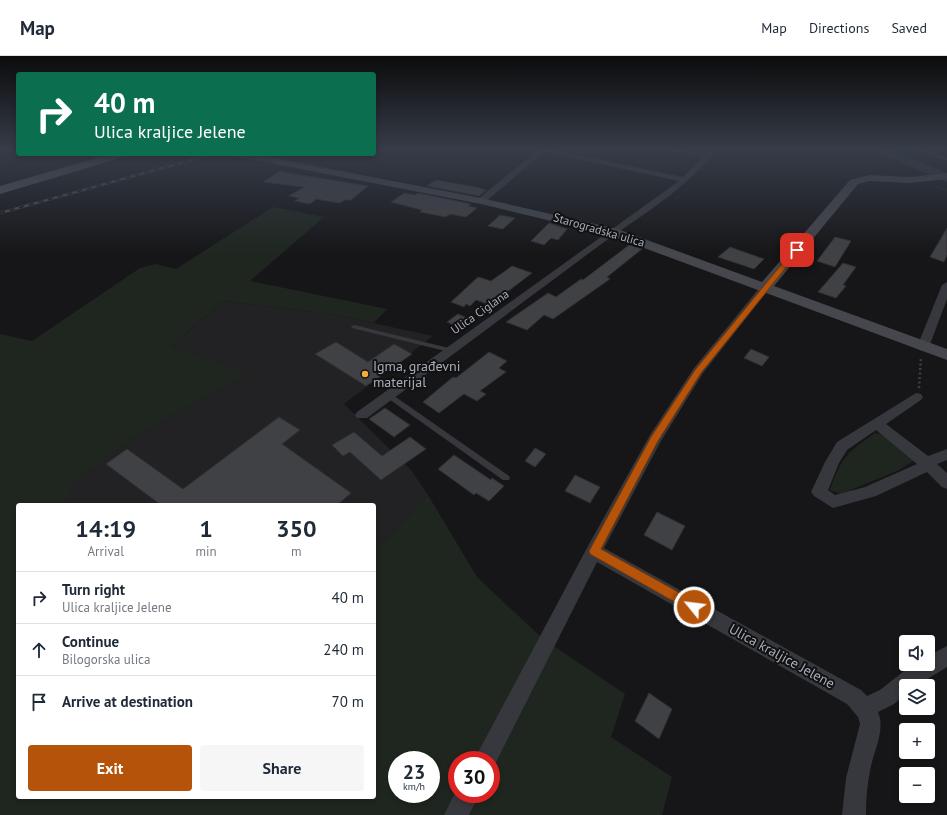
<!DOCTYPE html>
<html lang="en">
<head>
<meta charset="utf-8">
<style>
	:root { --surface:#fff; --page:#f6f6f7; --text:#1f2937; --muted:#747a83; --line:#e0e1e3; --accent:#b45309 }
	body { margin:0; font-family:"PT Sans",sans-serif; background:var(--page); color:var(--text); height:100vh; display:flex; flex-direction:column; font-size:15px; white-space:nowrap }
	* { box-sizing:border-box; margin:0 }
	p { font-size:13px; color:var(--muted) }
	.icon { flex:none; width:22px; height:22px; fill:none; stroke:currentColor; stroke-width:2; stroke-linecap:round; stroke-linejoin:round }
	.map { position:relative; flex:1; overflow:hidden }
	.panel { position:absolute; left:16px; top:447px; width:360px; height:296px; display:flex; flex-direction:column; background:var(--surface); border-radius:4px; box-shadow:0 2px 6px #0003 }
	.panel>* { flex:none }
	.hud { position:absolute; left:16px; top:16px; width:360px; height:84px; border-radius:4px; box-shadow:0 2px 6px #0003; background:#0b6e4f; color:#fff; overflow:hidden }
	.fabs { position:absolute; left:899px; top:579px; display:grid; gap:8px }
	.fabs a { display:grid; place-items:center; width:36px; height:36px; border-radius:4px; background:var(--surface); box-shadow:0 2px 6px #0003; font-size:20px }
	.speed { position:absolute; left:388px; top:695px; display:flex; gap:8px; font-size:20px; font-weight:700; text-align:center }
	.speed>* { display:grid; place-content:center; width:52px; height:52px; border-radius:50%; background:var(--surface); box-shadow:0 2px 6px #0003; line-height:1 }
	.speed small { font-size:10px; font-weight:400 }
	.speed .limit { border:6px solid #d22; background:#fff; color:#111 }
	.pin { position:absolute; display:grid; place-items:center; width:34px; height:34px; color:#fff; margin:-17px; border-radius:8px; box-shadow:0 2px 6px #0006 }
	.me { position:absolute; width:44px; margin:-22px; rotate:299deg; stroke-linejoin:round; filter:drop-shadow(0 0 3px #0008) }
	.turn { display:flex; align-items:center; gap:14px; height:84px; padding:0 12px; font-size:18px }
	.turn .icon { width:52px; height:52px; stroke-width:2.5 }
	.turn b { display:block; font-size:28px; line-height:34px }
	.eta { display:flex; justify-content:space-evenly; align-items:center; height:68px; text-align:center }
	.eta b { font-size:24px; font-weight:600; line-height:28px }
	.primary-button { display:flex; gap:8px; margin-top:auto; padding:8px 12px }
	.primary-button a { flex:1; height:46px; border-radius:4px; background:var(--accent); color:#fff; font-size:16px; font-weight:600; line-height:46px; text-align:center }
	.primary-button a+a { background:var(--page); color:var(--text) }
	ul { padding:0; list-style:none }
	li { display:flex; align-items:center; gap:12px; height:52px; padding:0 12px; border-top:1px solid var(--line) }
	li div { flex:1 }
	li b { display:block; font-size:15px }
	li em { font-style:normal }
	header { display:flex; align-items:center; gap:24px; box-sizing:border-box; height:56px; padding:0 20px; background:var(--surface); border-bottom:1px solid var(--line) }
	header strong { font-size:19px }
	nav { display:flex; gap:22px; margin-inline-start:auto; font-size:14px }
	.map>svg:first-child { display:block }
	.built { fill:#222225 }
	.green { fill:#1e261f; fill-rule:evenodd }
	.lines { fill:none; stroke-linecap:round; stroke-linejoin:round }
	.river { fill:#2c353c; fill-rule:evenodd }
	.building { fill:#404145; stroke:#303034 }
	.path-far1 { stroke:#3d3f44; stroke-width:1.5; stroke-dasharray:1 1.5; stroke-linecap:butt }
	.path { stroke:#3d3f44; stroke-width:2.5; stroke-dasharray:2 2.5; stroke-linecap:butt }
	.lane { fill:#37383d; fill-rule:evenodd }
	.street { fill:#37383d; fill-rule:evenodd }
	.secondary { fill:#45474d; fill-rule:evenodd }
	.primary { fill:#53555c; fill-rule:evenodd }
	.rail-casing { stroke:#4a4c52; stroke-width:2.5 }
	.rail { stroke:#111113; stroke-width:1.5; stroke-dasharray:5; stroke-linecap:butt }
	.route { fill:#b45309; stroke:#753606 }
	.poi-dot { fill:#f2b134; stroke:#111113; stroke-width:1.5 }
	.labels { text-anchor:middle; stroke-width:4; stroke-linejoin:round; paint-order:stroke }
	.far-street-label { font-size:12px; fill:#a8adb8; stroke:#111113 }
	.poi-label { font-size:14px; fill:#a8adb8; stroke:#111113; text-anchor:start }
	.street-label { font-size:14px; fill:#a8adb8; stroke:#111113 }
</style>
</head>
<body>
<header>
<strong>Map</strong>
<nav><a>Map</a><a>Directions</a><a>Saved</a></nav>
</header>
<div class="map">
<svg width="947" height="759" viewBox="0 0 947 759">
	<rect width="100%" height="100%" fill="#161618"/>
	<path class="built" d="M223,245L332,258L433,280L344,348L411,414L428,439L374,496V449H65L71,429L137,379L249,317L171,290Z"/>
	<path class="green" d="M273,151L324,161L250,225L387,253L374,267L332,258L223,245L171,290L250,317L137,379L72,429L65,449H18V741H374V496L428,439L477,521L542,582L625,638L611,681L672,721L662,759H0V278L32,285L140,212L155,208L176,213ZM397,704H431V738H397ZM457,704H491V738H457Z
		M875,377L883,379L911,401L913,405L899,414L841,438L830,434C842,400 847,397 875,377Z"/>
	<g class="lines">
		<path class="river" d="M875,93H890L947,117V126L877,96Z"/>
	</g>
	<path class="building" d="M280,115L295,118L368,130L351,144H345L340,147L316,143L310,148L295,145L299,142L289,140L304,131L263,126Z
		M436,124L475,131L486,134L479,140L427,130Z
		M404,137L415,139L418,137L471,148L468,150L477,152L466,161L450,158L446,161L420,156L422,154L391,146Z
		M500,159L515,162L503,173L488,170Z
		M549,167L567,173L558,184L551,182L544,189L531,185Z
		M947,172V199L944,206L930,201Z
		M835,181L851,185L835,211L817,205Z
		M629,189L642,193L607,221L610,223L553,263L544,259L527,274L506,266L548,237L556,241L581,223L583,224Z
		M730,191L764,203L754,213L718,201Z
		M843,207L856,211L843,229L846,230L836,242L818,236Z
		M512,210L532,217L490,249L476,244L470,250L466,248L464,251L451,246L478,221L491,225Z
		M458,258L471,264L460,272L447,266Z
		M336,286L368,306L394,288L412,298L366,330L315,298Z
		M751,293L769,301L762,310L744,302Z
		M489,296L507,305L499,312L506,316L480,335L486,338L477,345L464,338L439,357L423,346L453,321L456,322Z
		M385,352L410,369L394,381L369,363Z
		M279,361L300,374L282,388L351,437L337,449H161L106,408L127,393L183,433Z
		M354,376L382,400L410,381L426,393L381,424L350,396L343,400L332,389Z
		M535,392L546,398L535,411L525,405Z
		M454,399L491,424L492,422L504,430L489,445L476,437L474,439L438,413Z
		M575,419L600,431L590,447L565,435Z
		M657,456L685,470L672,494L644,479Z
		M649,637L672,653L659,683L635,665Z"/>
	<g class="lines">
		<path class="path-far1" d="M217,98L228,101
			M938,131L947,134"/>
		<path class="path" d="M919,332L921,301"/>
		<path class="lane" d="M354,269L449,292L452,294L449,296L352,272L351,271Z
			M386,337H390L509,420L510,422L509,424H503L386,341L385,339Z"/>
		<path class="street" d="M539,93H550L683,121L702,101L668,95L665,93H677L706,98L711,93H717C685,135 638,161 596,192C519,249 443,306 367,362H357L355,359L357,356L679,125L544,96L484,147H478V143Z
			M911,93H920L947,101V105Z
			M947,226V243L929,291L923,295L919,294L917,291L942,229Z
			M765,229L770,232L703,317L661,385L604,492L861,634L867,640L880,634L913,608H928V600L947,590V611L916,630H906V638L894,648L878,656C886,674 873,696 870,715C867,729 866,744 866,759H842L846,722L860,668L858,661L847,648L597,506L493,712L491,713V704H474L588,490L650,379L694,312L761,230Z
			M916,337L921,338L923,341L921,344L886,368L928,400L947,393V404L937,408L947,417V433L942,431L927,416L876,440L833,452L814,440L811,436L825,406L837,386ZM876,374L917,408L865,431L835,439L828,434L839,407L847,394Z
			M457,733V738H479L469,759H444Z"/>
		<path class="secondary" d="M233,98H253L481,142L617,173L762,226L850,124L869,119L910,121L947,117V123L910,127L869,125L858,128L774,230L947,293V304L609,179L481,148L238,101Z"/>
		<path class="primary" d="M111,98H128L127,100L0,138V130Z"/>
		<g class="rail-casing">
			<path id="rail" d="M0,157L213,98"/>
		</g>
		<use href="#rail" class="rail"/>
	</g>
	<linearGradient id="sky" x2="0" y2="1"><stop stop-color="#0c0c0d"/><stop offset="0.47" stop-color="#363c48"/><stop offset="1" stop-color="#363c48" stop-opacity="0"/></linearGradient>
	<rect width="947" height="199" fill="url(#sky)"/>
	<path class="route" d="M795,192L800,194L701,317L658,385L601,493L698,547L700,551L698,555L694,557L590,498L589,495L651,381L695,314Z"/>
	<circle class="poi-dot" cx="365" cy="318" r="4"/>
	<g class="labels">
		<g class="far-street-label">
			<text transform="translate(599 174) rotate(16)" y="4">Starogradska ulica</text>
			<text transform="translate(480 256) rotate(-35)" y="4">Ulica Ciglana</text>
		</g>
		<g class="poi-label">
			<text x="373" y="315">Igma, građevni<tspan x="373" dy="16">materijal</tspan></text>
		</g>
		<g class="street-label">
			<text transform="translate(782 600) rotate(29)" y="5">Ulica kraljice Jelene</text>
		</g>
	</g>
</svg>
<div class="fabs">
<a><svg class="icon" aria-label="sound" viewBox="0 0 24 24"><path d="M4 9h4l5-4v14l-5-4H4zM17 9q2 3 0 6"/></svg></a>
<a><svg class="icon" aria-label="layers" viewBox="0 0 24 24"><path d="M12 4l9 5-9 5-9-5zM3 14l9 5 9-5"/></svg></a>
<a>+</a>
<a>−</a>
</div>
<div class="speed"><div>23<small>km/h</small></div><div class="limit">30</div></div>
<div class="pin" style="left:797px;top:194px;background:#d93025"><svg class="icon" aria-label="arrive" viewBox="0 0 24 24"><path d="M6 21V4h12l-3 4 3 4H6"/></svg></div>
<svg class="me" style="left:694px;top:551px" viewBox="-20 -20 40 40"><circle r="17" fill="#b45309" stroke="#fff" stroke-width="3"/><path d="M0-11L8 9 0 5-8 9z" fill="#fff"/></svg>
<div class="hud">
<div class="turn"><svg class="icon" aria-label="right" viewBox="0 0 24 24"><path d="M7 20v-9h11M14 6l5 5-5 5"/></svg><div><b>40 m</b>Ulica kraljice Jelene</div></div>
</div>
<section class="panel">
<div class="eta">
<div><b>14:19</b><p>Arrival</p></div>
<div><b>1</b><p>min</p></div>
<div><b>350</b><p>m</p></div>
</div>
<ul>
<li><svg class="icon" aria-label="right" viewBox="0 0 24 24"><path d="M7 20v-9h11M14 6l5 5-5 5"/></svg><div><b>Turn right</b><p>Ulica kraljice Jelene</p></div><em>40 m</em></li>
<li><svg class="icon" aria-label="ahead" viewBox="0 0 24 24"><path d="M12 20V5M6 11l6-6 6 6"/></svg><div><b>Continue</b><p>Bilogorska ulica</p></div><em>240 m</em></li>
<li><svg class="icon" aria-label="arrive" viewBox="0 0 24 24"><path d="M6 21V4h12l-3 4 3 4H6"/></svg><div><b>Arrive at destination</b></div><em>70 m</em></li>
</ul>
<div class="primary-button"><a>Exit</a><a>Share</a></div>
</section>
</div>
</body>
</html>
